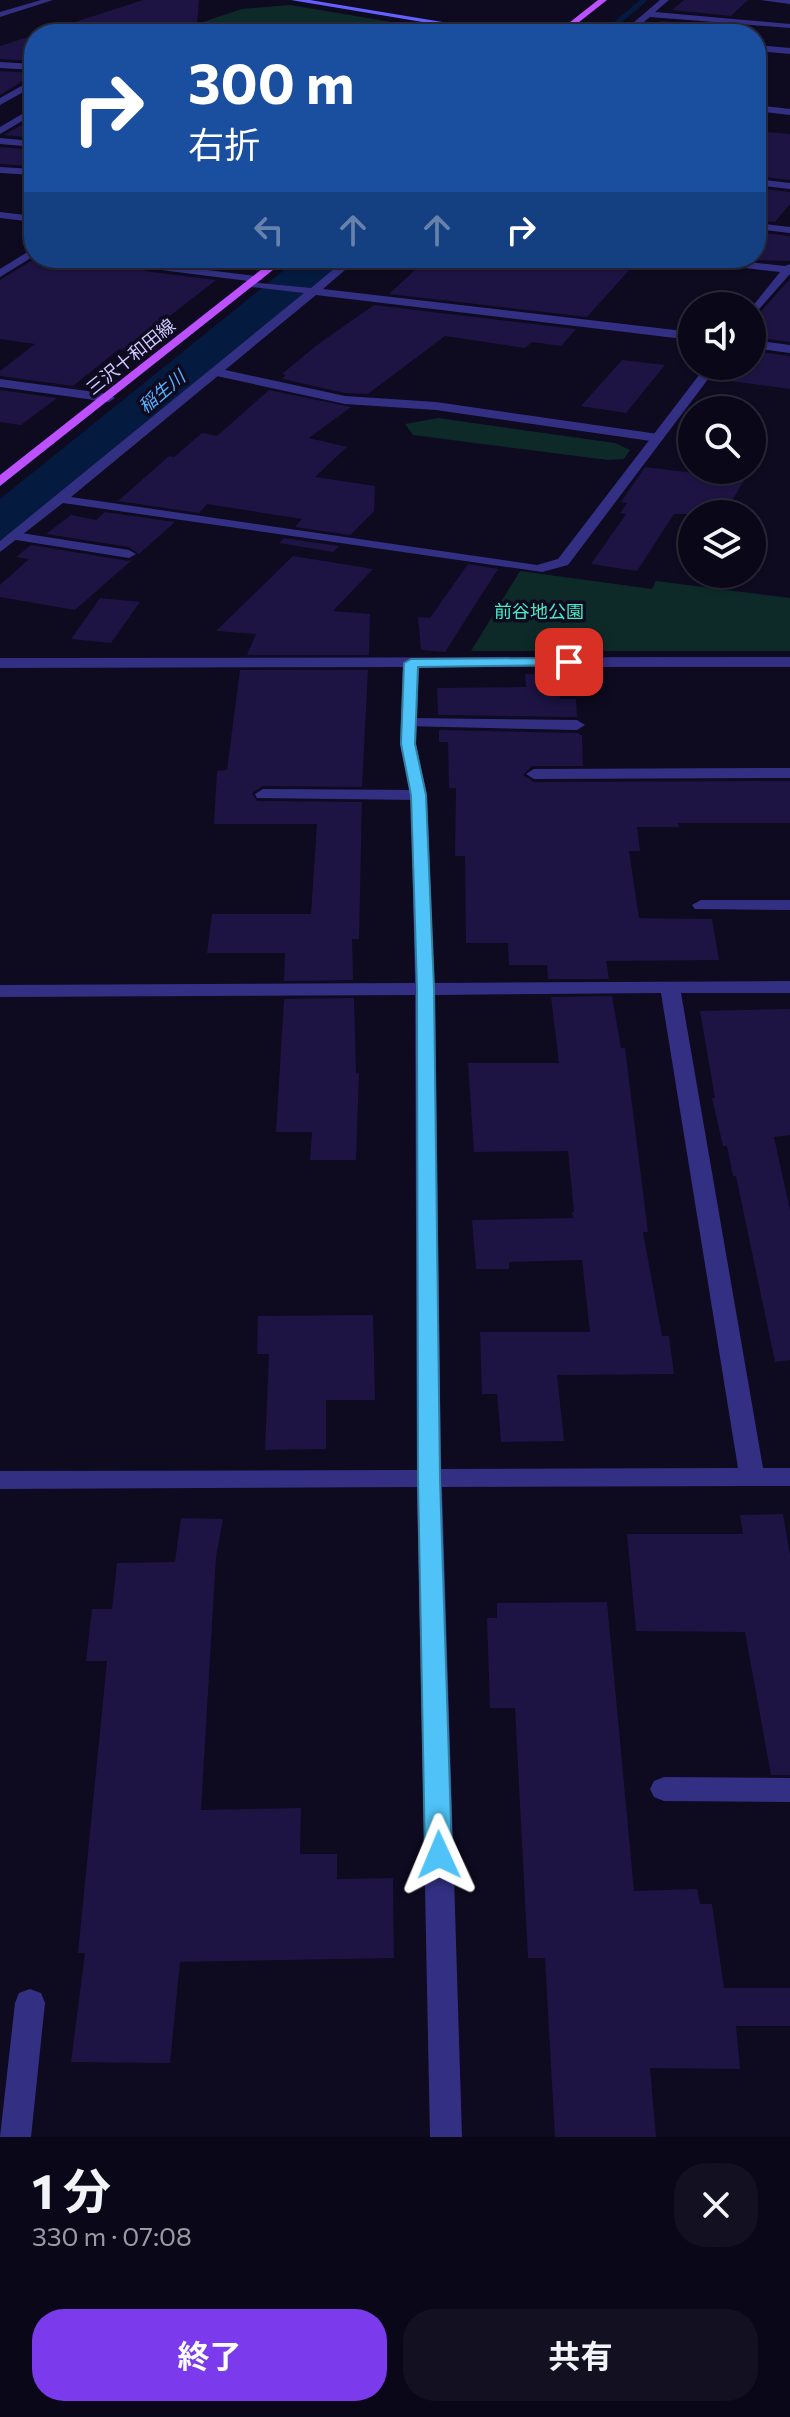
<!DOCTYPE html>
<html lang="ja">
<head>
<meta charset="utf-8">
<style>
	:root { --surface:#0a0818; --page:#131121; --text:#f1f3f6; --muted:#999aa2; --line:#2a2937; --accent:#7c3aed }
	body { margin:0; font-family:Commissioner,"Noto Sans JP",sans-serif; background:var(--page); color:var(--text); height:100vh; display:flex; flex-direction:column; font-size:30px; white-space:nowrap }
	* { box-sizing:border-box; margin:0 }
	p { font-size:26px; color:var(--muted) }
	.icon { flex:none; width:44px; height:44px; fill:none; stroke:currentColor; stroke-width:2; stroke-linecap:round; stroke-linejoin:round }
	.map { position:relative; height:2137px; overflow:hidden }
	.panel { display:flex; flex-direction:column; background:var(--surface); flex:1 }
	.panel>* { flex:none }
	.top-card { position:absolute; left:24px; top:24px; width:742px; height:244px; border-radius:32px; box-shadow:0 2px 6px #0004,0 0 0 2px var(--line); background:#1a4fa0; color:#fff; overflow:hidden }
	.buttons { position:absolute; left:678px; top:292px; display:grid; gap:16px }
	.buttons a { display:grid; place-items:center; width:88px; height:88px; border-radius:50%; background:var(--surface); box-shadow:0 2px 6px #0004,0 0 0 2px var(--line); font-size:40px }
	.pin { position:absolute; display:grid; place-items:center; width:68px; height:68px; color:#fff; margin:-34px; border-radius:16px; box-shadow:0 4px 12px #0006 }
	.me { position:absolute; width:88px; margin:-44px; rotate:359deg; stroke-linejoin:round; filter:drop-shadow(0 0 6px #0008) }
	.turn { display:flex; align-items:center; gap:28px; height:168px; padding:0 32px; font-size:36px }
	.turn .icon { width:104px; height:104px; stroke-width:2.5 }
	.turn b { display:block; font-size:56px; line-height:68px }
	.lanes { display:flex; align-items:center; height:76px; padding:0 32px; background:#0003; justify-content:center; gap:40px; direction:ltr }
	.lanes .off { opacity:.35 }
	.round { display:grid; place-items:center; flex:none; width:84px; height:84px; border-radius:32px; background:var(--page) }
	.summary { display:flex; align-items:center; justify-content:space-between; height:136px; padding:0 32px }
	h1 { font-size:48px; font-weight:700; line-height:60px }
	.cta { display:flex; gap:16px; margin-top:auto; padding:16px 32px }
	.cta a { flex:1; height:92px; border-radius:32px; background:var(--accent); color:#fff; font-size:32px; font-weight:700; line-height:92px; text-align:center }
	.cta a+a { background:var(--page); color:var(--text) }
	.map>svg:first-child { display:block }
	.green { fill:#0d2a29 }
	.lines { fill:none; stroke-linecap:round; stroke-linejoin:round }
	.stream { stroke:#041a3f; stroke-width:5 }
	.river { fill:#041a3f; fill-rule:evenodd }
	.building { fill:#1d1443 }
	.lane { fill:#333084; fill-rule:evenodd }
	.street { fill:#333084; fill-rule:evenodd }
	.secondary { fill:#6360ff; fill-rule:evenodd }
	.primary { fill:#bd50ff; fill-rule:evenodd }
	.route { fill:#4fc3f7; stroke:#337fa1; stroke-width:2 }
	.labels { text-anchor:middle; stroke-width:7; stroke-linejoin:round; paint-order:stroke }
	.far-street-label { font-size:18px; fill:#cfc9ff; stroke:#0e0a20 }
	.far-water-label { font-size:18px; font-style:italic; fill:#57b2ff; stroke:#0e0a20 }
	.far-park-label { font-size:18px; fill:#49ebc2; stroke:#0e0a20 }
</style>
</head>
<body>
<div class="map">
<svg width="790" height="2137" viewBox="0 0 790 2137">
	<rect width="100%" height="100%" fill="#0e0a20"/>
	<path class="green" d="M290,5L457,33L167,34L242,9Z
		M438,418L615,443L630,450L624,459L608,460L413,435L405,424Z
		M520,571L652,589L656,581L790,598V651H471Z"/>
	<g class="lines">
		<path class="stream" d="M604,34L644,0"/>
		<path class="river" d="M299,258H344L338,267L18,536L0,540V499Z"/>
	</g>
	<path class="building" d="M143,0H199L196,34H38Z
		M684,0H748L731,16L672,10Z
		M661,21L721,26L712,34H646Z
		M34,35V61L0,59V46Z
		M0,71L34,73V74L0,95Z
		M32,119L34,138L4,135Z
		M756,131L790,134V180L756,176Z
		M0,147L34,150V163L30,166L0,164Z
		M756,188L790,192V204L775,222L756,220Z
		M756,232L790,236V261L756,260Z
		M36,258H148L142,264L145,271L216,280L126,350L119,349L73,386L0,376V371L35,344L0,339V280Z
		M168,258H238L227,266L233,267L230,270L165,262Z
		M428,258H640L587,317L389,294Z
		M790,279V342L752,337L756,317Z
		M374,305L576,329L561,346L532,342L525,348L445,336L368,394L345,393L282,379L286,375L282,374L317,345Z
		M752,351L790,356V389L714,379L724,366H752Z
		M622,360L665,365L626,413L581,406Z
		M0,390L57,398L21,425L0,422Z
		M269,390L351,407L309,438L347,447L315,477L375,486L374,511L350,535L295,527L302,519L207,504L199,513L118,501L169,456L174,457L202,433L217,436Z
		M645,467L745,479L724,514H674L637,571L591,564L626,514L620,513L627,503L621,502Z
		M105,512L175,522L139,554L129,547L46,534L71,515L96,520Z
		M284,538L339,546L333,552L279,543Z
		M31,545L129,561L133,559L75,610L0,597V585L29,559L16,557Z
		M293,556L373,569L333,611L370,614L369,655H247L256,634L216,631Z
		M468,564L498,569L445,652L421,650L418,617L430,618Z
		M100,598L140,602L111,643L71,639Z
		M240,670H368L362,787L263,786L252,793L257,801L362,802L359,939H352L353,980L284,981L285,953H207L212,914H311L317,824H214L217,771L227,770Z
		M525,674H558L560,699H576L577,717L438,715L437,688L526,687Z
		M439,730L578,733L582,736L583,766H532L523,775L534,782L790,781V823H678L679,827H637L640,851H629L639,918L712,919L719,960L606,961L609,979H548L547,965H509L508,943H466L465,856H455L456,788H449L448,742H439Z
		M612,996L621,1048H625L648,1232H643L662,1336H669L674,1374L557,1375L564,1441L501,1442L497,1394H482L480,1332H590L582,1260L509,1262V1269H476L472,1220L573,1218L572,1212H574L568,1151L474,1152L468,1063H559L551,997Z
		M354,998L356,1073H359L356,1160H310L312,1132H276L284,999Z
		M790,1009V1135L774,1137L790,1210V1360L775,1362L736,1176H733L727,1146H723L712,1098H715L700,1011Z
		M373,1315L375,1400H326V1449L265,1450L269,1354H257L258,1316Z
		M783,1514L790,1555V1775H771L745,1632L636,1631L627,1534H743L740,1515Z
		M181,1518L223,1519L216,1557L201,1810L301,1808L300,1854H337V1879L393,1878L394,1958L180,1962L170,2063L71,2062L85,1953H78L107,1661H86L92,1609H112L117,1563L175,1562Z
		M607,1602L634,1891L697,1889L700,1904H712L724,1988H790V2026H736L740,2069L650,2068L656,2137H555L545,1958H528L515,1708H490L487,1618H497V1603Z"/>
	<g class="lines">
		<path class="lane" d="M0,62L34,64V70L0,68Z
			M34,107V114L0,134V127Z
			M0,138L34,141V147L0,144Z
			M756,179L790,183V189L756,185Z
			M756,223L790,227V233L756,229Z
			M153,258H165L159,264L257,276L263,279L257,282L145,268V264Z
			M216,368L345,396L436,402L658,434L664,438L658,442L436,410L345,404L212,375V369Z
			M15,532L129,550L136,554L129,558L10,539V533Z
			M409,718L577,720L585,725L577,730L403,726L401,723Z
			M790,768V778L534,779L526,774L534,769Z
			M263,789L419,790L427,795L419,800L257,798L255,794Z
			M701,900H790V910L695,909L692,905Z"/>
		<path class="street" d="M41,0H53L0,17V12Z
			M660,0H669L655,12L790,24V28L650,17L629,34H620Z
			M761,0H790V4Z
			M756,45L790,48V54L756,51Z
			M34,79V86L0,105V98Z
			M756,105L790,109V115L756,111Z
			M0,167L34,169V175L0,173Z
			M0,212L34,216V222L0,218Z
			M34,248V256L0,277V269Z
			M347,258H359L323,289L692,332V340L316,295L71,497L537,565L558,559L706,366H718L568,565L542,572L63,503L0,552V541L304,293L252,287L246,284L248,282L311,288Z
			M679,258H712L785,266L790,264V274L752,317V307L780,272L684,261Z
			M752,340L790,345V353L752,348Z
			M0,379L109,394L115,398L109,402L0,387Z
			M790,657V667H419L416,744L427,795L434,983L790,981V993H681L763,1468H790V1486L442,1487L462,2137H430L417,1487L0,1489V1471L417,1470L415,995L0,997V985L415,983L411,795L400,744L403,667L0,668V658ZM661,993L738,1468L441,1469L435,995Z
			M664,1777L790,1778V1802L664,1801L654,1797L650,1789L654,1781Z
			M30,1989L41,1993L45,2003L31,2137H0L15,2003L19,1993Z"/>
		<path class="secondary" d="M291,0H310L514,34H494Z"/>
		<path class="primary" d="M598,0H607L564,34H555Z
			M276,258H288L0,486V475Z"/>
	</g>
	<path class="route" d="M569,658L576,662L574,665L418,667L415,744L426,795L434,988L440,1479L452,1855L448,1863L439,1866L429,1863L425,1855L418,1479L417,988L411,795L401,744L404,663L411,659Z"/>
	<g class="labels">
		<g class="far-street-label">
			<text transform="translate(131 357) rotate(-39)" y="6">三沢十和田線</text>
		</g>
		<g class="far-water-label">
			<text transform="translate(162 392) rotate(-40)" y="6">稲生川</text>
		</g>
		<g class="far-park-label">
			<text x="539" y="618">前谷地公園</text>
		</g>
	</g>
</svg>
<div class="buttons">
<a><svg class="icon" aria-label="sound" viewBox="0 0 24 24"><path d="M4 9h4l5-4v14l-5-4H4zM17 9q2 3 0 6"/></svg></a>
<a><svg class="icon" aria-label="search" viewBox="0 0 24 24"><circle cx="10" cy="10" r="6"/><path d="M15 15l6 6"/></svg></a>
<a><svg class="icon" aria-label="layers" viewBox="0 0 24 24"><path d="M12 4l9 5-9 5-9-5zM3 14l9 5 9-5"/></svg></a>
</div>
<div class="pin" style="left:569px;top:662px;background:#d93025"><svg class="icon" aria-label="arrive" viewBox="0 0 24 24"><path d="M6 21V4h12l-3 4 3 4H6"/></svg></div>
<svg class="me" style="left:439px;top:1855px" viewBox="-20 -20 40 40"><path d="M0-17L14 15 0 8-14 15z" fill="#4fc3f7" stroke="#fff" stroke-width="4"/></svg>
<div class="top-card">
<div class="turn"><svg class="icon" aria-label="right" viewBox="0 0 24 24"><path d="M7 20v-9h11M14 6l5 5-5 5"/></svg><div><b>300 m</b>右折</div></div>
<div class="lanes"><svg class="icon off" aria-label="left" viewBox="0 0 24 24"><path d="M17 20v-9H6M10 6l-5 5 5 5"/></svg><svg class="icon off" aria-label="ahead" viewBox="0 0 24 24"><path d="M12 20V5M6 11l6-6 6 6"/></svg><svg class="icon off" aria-label="ahead" viewBox="0 0 24 24"><path d="M12 20V5M6 11l6-6 6 6"/></svg><svg class="icon" aria-label="right" viewBox="0 0 24 24"><path d="M7 20v-9h11M14 6l5 5-5 5"/></svg></div>
</div>
</div>
<section class="panel">
<div class="summary"><div><h1>1 分</h1><p>330 m · 07:08</p></div><a class="round"><svg class="icon" aria-label="close" viewBox="0 0 24 24"><path d="M6 6l12 12M18 6L6 18"/></svg></a></div>
<div class="cta"><a>終了</a><a>共有</a></div>
</section>
</body>
</html>
